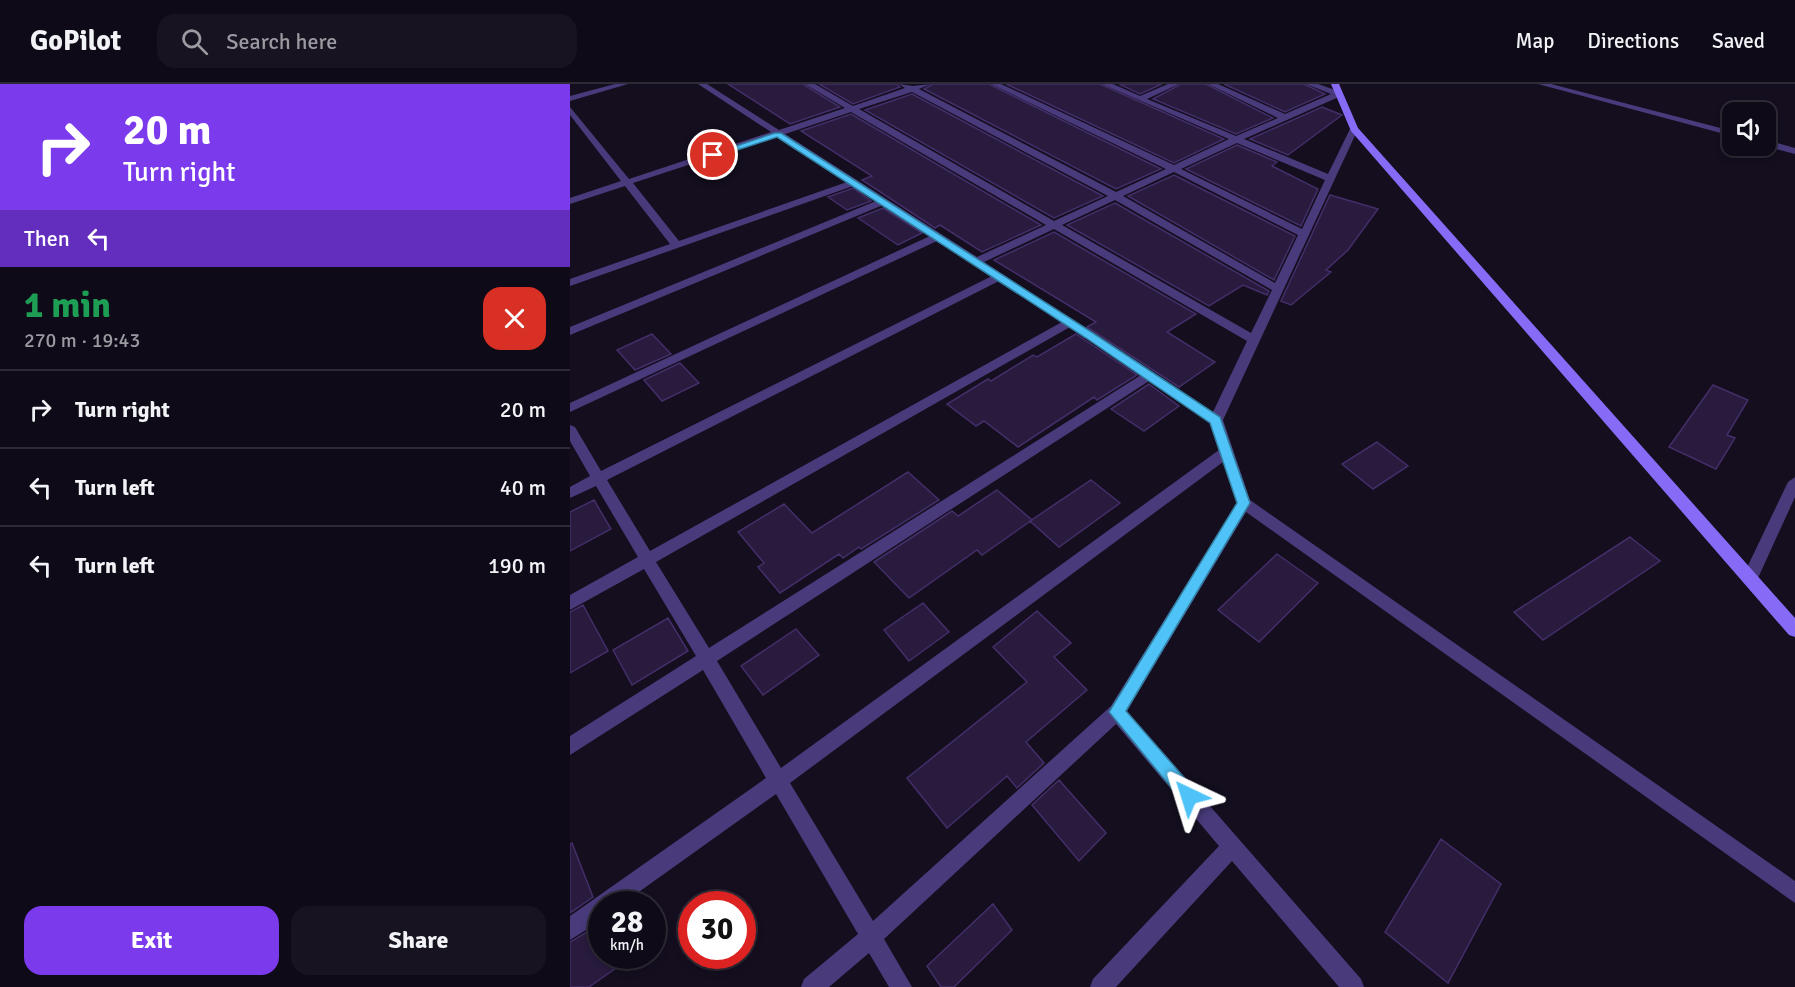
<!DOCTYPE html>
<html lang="en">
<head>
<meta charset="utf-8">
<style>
	:root { --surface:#0f0a17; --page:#181320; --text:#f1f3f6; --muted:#9b9aa1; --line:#2f2b36; --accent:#7c3aed }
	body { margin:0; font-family:Signika,sans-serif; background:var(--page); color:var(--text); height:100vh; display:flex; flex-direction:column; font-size:22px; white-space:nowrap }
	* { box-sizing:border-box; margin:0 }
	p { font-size:20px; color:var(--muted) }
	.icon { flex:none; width:33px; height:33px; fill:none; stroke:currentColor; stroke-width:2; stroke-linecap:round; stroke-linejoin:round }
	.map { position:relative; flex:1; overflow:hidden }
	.panel { display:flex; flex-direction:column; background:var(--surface); width:570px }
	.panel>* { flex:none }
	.banner { background:#7c3aed; color:#fff; overflow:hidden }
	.tools { position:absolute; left:1152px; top:18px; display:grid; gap:12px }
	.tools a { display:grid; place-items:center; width:54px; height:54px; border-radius:12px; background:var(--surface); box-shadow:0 3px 9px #0003,0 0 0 2px var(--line); font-size:30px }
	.speed { position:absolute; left:18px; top:807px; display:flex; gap:12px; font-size:30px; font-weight:700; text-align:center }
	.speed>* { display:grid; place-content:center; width:78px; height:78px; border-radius:50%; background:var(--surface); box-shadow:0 3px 9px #0003,0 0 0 2px var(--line); line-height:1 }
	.speed small { font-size:15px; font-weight:400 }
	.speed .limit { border:9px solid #d22; background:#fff; color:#111 }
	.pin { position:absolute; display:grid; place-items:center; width:51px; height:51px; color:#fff; margin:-26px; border:3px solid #fff; border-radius:50%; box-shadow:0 2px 6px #0007 }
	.me { position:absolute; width:66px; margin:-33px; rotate:319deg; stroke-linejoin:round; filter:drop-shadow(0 0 4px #0008) }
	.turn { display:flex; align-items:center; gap:21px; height:126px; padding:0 24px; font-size:27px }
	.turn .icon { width:78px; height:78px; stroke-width:2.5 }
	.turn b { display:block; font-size:42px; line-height:51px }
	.then { display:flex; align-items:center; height:57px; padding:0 24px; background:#0003; gap:12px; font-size:22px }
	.round { display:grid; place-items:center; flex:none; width:63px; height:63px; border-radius:18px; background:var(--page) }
	.headline { display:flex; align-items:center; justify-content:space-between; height:102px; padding:0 24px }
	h1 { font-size:36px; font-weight:700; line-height:45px; color:#1e9e55 }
	.button { display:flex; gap:12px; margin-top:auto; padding:12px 24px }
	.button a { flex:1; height:69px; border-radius:18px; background:var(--accent); color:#fff; font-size:24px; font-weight:700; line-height:69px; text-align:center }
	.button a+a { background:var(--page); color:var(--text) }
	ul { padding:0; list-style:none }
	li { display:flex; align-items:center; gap:18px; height:78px; padding:0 24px; border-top:2px solid var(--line) }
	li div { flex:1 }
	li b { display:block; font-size:22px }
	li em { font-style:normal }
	header { display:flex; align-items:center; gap:36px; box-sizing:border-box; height:84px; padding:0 30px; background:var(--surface); border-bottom:2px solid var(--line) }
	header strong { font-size:28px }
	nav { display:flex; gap:33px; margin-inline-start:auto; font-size:21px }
	.search { width:420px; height:54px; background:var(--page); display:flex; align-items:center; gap:15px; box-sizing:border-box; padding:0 21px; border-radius:18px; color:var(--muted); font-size:22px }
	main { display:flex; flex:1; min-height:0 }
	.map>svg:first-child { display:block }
	.building { fill:#281b3e; stroke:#442e69; stroke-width:1.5 }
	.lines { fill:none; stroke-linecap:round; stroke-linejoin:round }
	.minor { fill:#493b7b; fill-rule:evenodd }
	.secondary { fill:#876bf6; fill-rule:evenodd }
	.route { fill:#4fc3f7; stroke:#337fa1; stroke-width:1.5 }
</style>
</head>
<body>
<header>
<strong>GoPilot</strong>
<div class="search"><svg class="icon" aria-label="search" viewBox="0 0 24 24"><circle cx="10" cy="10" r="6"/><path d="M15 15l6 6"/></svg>Search here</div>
<nav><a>Map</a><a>Directions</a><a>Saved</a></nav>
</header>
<main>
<section class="panel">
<div class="banner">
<div class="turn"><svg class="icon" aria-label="right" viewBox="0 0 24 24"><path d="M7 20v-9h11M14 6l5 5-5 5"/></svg><div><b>20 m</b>Turn right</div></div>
<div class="then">Then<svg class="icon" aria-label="left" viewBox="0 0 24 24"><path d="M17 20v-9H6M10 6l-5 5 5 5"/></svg></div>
</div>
<div class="headline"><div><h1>1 min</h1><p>270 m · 19:43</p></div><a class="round" style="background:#d93025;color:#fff"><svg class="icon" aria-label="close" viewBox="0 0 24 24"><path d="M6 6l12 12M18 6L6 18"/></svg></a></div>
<ul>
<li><svg class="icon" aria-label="right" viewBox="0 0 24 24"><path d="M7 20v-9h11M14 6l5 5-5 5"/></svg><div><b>Turn right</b></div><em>20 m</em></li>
<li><svg class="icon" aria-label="left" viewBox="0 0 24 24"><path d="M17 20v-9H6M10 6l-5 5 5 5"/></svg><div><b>Turn left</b></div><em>40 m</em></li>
<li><svg class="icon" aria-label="left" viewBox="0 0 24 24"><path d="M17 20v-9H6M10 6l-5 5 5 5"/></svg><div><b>Turn left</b></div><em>190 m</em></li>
</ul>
<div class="button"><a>Exit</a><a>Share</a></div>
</section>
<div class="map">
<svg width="1225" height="903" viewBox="0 0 1225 903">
	<rect width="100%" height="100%" fill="#140e1f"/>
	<path class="building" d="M158,0H233L270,23L220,40Z
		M249,0H327L330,3L283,20Z
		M363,0H419L591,85L546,105L354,5Z
		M436,0H530L654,55L604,79Z
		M549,0H592L570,10Z
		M611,0H636L703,34L666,50L583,15Z
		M654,0H734L755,10L715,28Z
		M342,10L533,112L484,134L295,26Z
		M752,23L772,31L718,71L680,55Z
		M281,30L471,141L412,168L370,141L365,144L292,96L302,92L231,47Z
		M667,61L707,78L702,82L748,105L731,142L616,85Z
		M604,91L725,152L704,196L558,112Z
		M283,104L301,117L277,126L258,113Z
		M760,111L808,125L778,166L756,186L761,188L721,221L711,217Z
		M545,119L699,207L697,211L673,201L639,222L497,141Z
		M313,124L352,149L328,161L288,134Z
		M484,148L626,230L597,248L645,278L609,303L517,243L526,238L424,176Z
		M82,250L101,270L65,286L47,266Z
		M506,250L567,291L527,316L524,313L448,363L414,337L406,342L377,320L418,295L421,297L463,271L467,273Z
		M110,279L129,299L92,317L74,296Z
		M579,300L609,322L574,347L541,325Z
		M1143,301L1178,316L1157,351L1165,354L1146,385L1099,363Z
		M807,358L838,382L803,405L772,380Z
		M338,388L369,416L291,465L289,463L273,474L269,470L210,509L188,483L194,479L168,448L214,420L242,449Z
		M521,396L550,419L489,463L460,437Z
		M427,406L462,436L412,471L407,466L339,514L304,478L382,427L388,432Z
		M24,416L41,445L0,467V428Z
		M1060,453L1090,477L973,556L944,528Z
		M707,470L748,499L689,558L648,526Z
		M353,519L379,548L339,577L314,546Z
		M13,521L38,567L0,589V528Z
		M467,527L501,559L484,573L517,606L456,658L474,679L447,704L437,692L377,744L337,694L457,598L423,563Z
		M98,534L118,567L62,601L43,566Z
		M226,545L249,571L193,611L171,582Z
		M489,696L536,749L509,777L462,721Z
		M871,755L931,800L878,899L815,848Z
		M2,759L23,813L0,829V760Z
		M423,820L442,846L384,903H371L357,882Z
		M32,839V872H63L19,903H0V858Z"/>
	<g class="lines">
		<path class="minor" d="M45,0H58L0,17V12Z
			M128,0H137L209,46L275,24L235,0H245L283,22L335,4L329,0L343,2L361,0L349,5L546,108L596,85L421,0H431L604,81L659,55L532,0H543L570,12L598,0H609L577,15L666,52L708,34L638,0H648L715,30L761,10L736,0H748L771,8V12L674,55L758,90L780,45L784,42L788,45L653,336L680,416L1225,797V819L676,428L557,627L791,895L794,903H769L662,777L546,903H520L523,895L649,762L546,640L314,855L342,903H319L299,869L259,903H231L234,895L288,850L206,710L52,820H32V836L0,856V832L196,694L133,586L0,671V652L126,572L74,485L0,526V511L68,473L26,402L0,414V403L20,392L0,357V341L5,343L31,387L422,192L367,157L0,328V319L360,152L313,121L0,251V243L306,117L283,102L0,202V195L100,160L55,102L0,120V114L51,97L0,31V23L59,95L201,48ZM342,8L538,112L484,137L289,25ZM281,28L476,141L407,173L215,50ZM207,52L277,98L109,157L63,99ZM667,59L755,96L732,145L611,85ZM604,88L728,151L705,199L553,112ZM545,116L702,206L681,249L492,141ZM484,145L677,257L643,328L414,178ZM429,197L492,238L80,467L37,396ZM500,243L571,291L139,564L86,478ZM579,297L640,338L649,366L211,684L147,577ZM653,378L667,419L541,622L303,837L220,699Z
			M968,0H981L1162,47V52Z
			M1196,56L1225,64V70L1195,62Z
			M1225,393V413L1188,494L1186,499L1180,500L1174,499L1172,494L1218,398Z"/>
		<path class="secondary" d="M761,0H769L788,44L1225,534V553L1219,551L781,47Z"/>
	</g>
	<path class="route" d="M205,49H211L523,249L650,333L680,419L556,627L625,706L628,712L625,718L619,720L613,718L539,628L667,419L640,339L516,254L207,53L146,73L139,71Z"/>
</svg>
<div class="tools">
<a><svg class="icon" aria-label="sound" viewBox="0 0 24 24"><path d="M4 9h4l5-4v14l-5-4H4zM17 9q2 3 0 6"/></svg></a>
</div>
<div class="speed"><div>28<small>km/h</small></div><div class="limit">30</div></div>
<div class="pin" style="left:143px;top:71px;background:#d93025"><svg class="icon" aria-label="arrive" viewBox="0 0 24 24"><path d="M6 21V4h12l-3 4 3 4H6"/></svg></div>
<svg class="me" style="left:619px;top:712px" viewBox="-20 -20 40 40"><path d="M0-17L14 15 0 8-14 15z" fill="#4fc3f7" stroke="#fff" stroke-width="4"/></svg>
</div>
</main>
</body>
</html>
